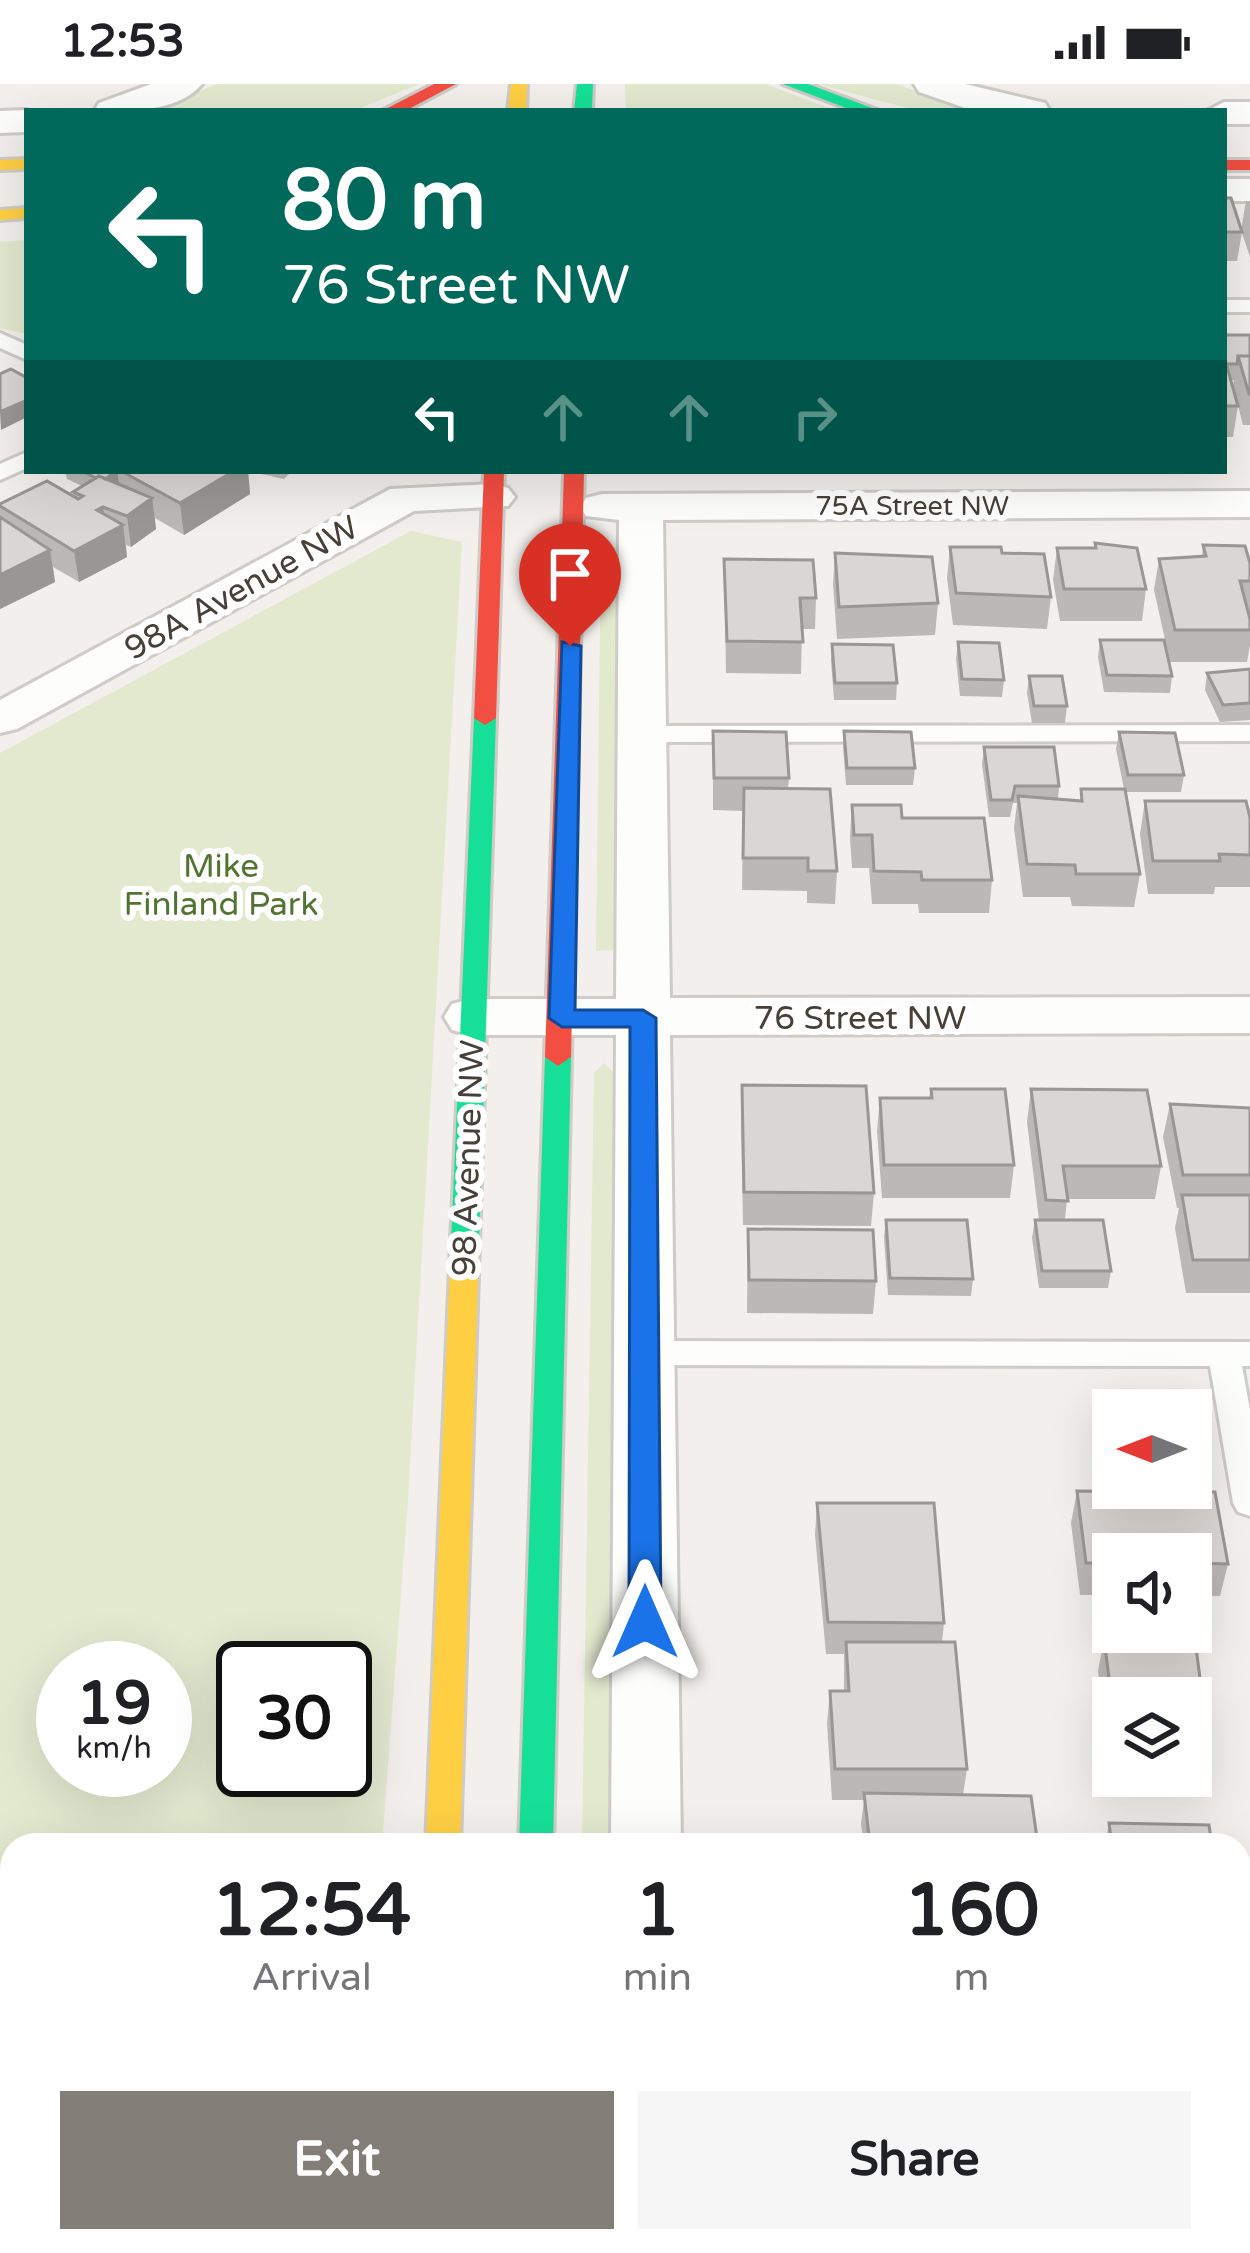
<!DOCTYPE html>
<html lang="en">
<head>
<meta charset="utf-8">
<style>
	:root { --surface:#fff; --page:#f6f6f6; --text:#202124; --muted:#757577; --accent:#837d78 }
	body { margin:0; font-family:"Varela Round",sans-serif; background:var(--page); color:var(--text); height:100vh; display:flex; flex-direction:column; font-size:45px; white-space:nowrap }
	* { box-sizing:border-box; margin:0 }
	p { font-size:39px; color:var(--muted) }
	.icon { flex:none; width:66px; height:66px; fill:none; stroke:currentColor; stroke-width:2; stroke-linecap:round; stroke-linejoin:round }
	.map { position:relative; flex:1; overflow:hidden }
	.drawer { position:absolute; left:0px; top:1749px; width:1251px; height:420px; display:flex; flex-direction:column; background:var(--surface); border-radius:36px 36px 0 0; box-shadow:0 12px 48px #0002 }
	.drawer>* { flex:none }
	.banner { position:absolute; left:24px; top:24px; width:1203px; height:366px; border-radius:0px; box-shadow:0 12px 48px #0002; background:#00695c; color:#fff; overflow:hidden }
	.needle { width:78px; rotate:270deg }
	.controls { position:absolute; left:1092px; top:1305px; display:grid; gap:24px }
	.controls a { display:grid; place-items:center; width:120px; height:120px; border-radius:0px; background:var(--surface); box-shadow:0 12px 48px #0002; font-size:60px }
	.speed { position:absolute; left:36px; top:1557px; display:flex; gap:24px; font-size:60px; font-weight:700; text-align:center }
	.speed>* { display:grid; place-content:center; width:156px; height:156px; border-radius:50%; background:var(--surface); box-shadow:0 12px 48px #0002; line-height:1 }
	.speed small { font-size:30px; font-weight:400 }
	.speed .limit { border:6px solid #111; border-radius:18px; background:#fff; color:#111 }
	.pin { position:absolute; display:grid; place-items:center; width:102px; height:102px; color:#fff; margin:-123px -51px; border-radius:50% 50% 50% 0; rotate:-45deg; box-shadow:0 0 12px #0007 }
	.pin .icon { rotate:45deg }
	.me { position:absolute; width:132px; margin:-66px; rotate:0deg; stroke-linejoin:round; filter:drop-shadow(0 0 9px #0008) }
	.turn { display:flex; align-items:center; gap:42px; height:252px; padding:0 60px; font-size:54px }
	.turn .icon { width:156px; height:156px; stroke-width:2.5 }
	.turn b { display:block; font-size:84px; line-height:102px }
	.lanes { display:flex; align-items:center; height:114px; padding:0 60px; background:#0003; justify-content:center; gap:60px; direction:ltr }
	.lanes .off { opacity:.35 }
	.eta { display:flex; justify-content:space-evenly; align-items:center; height:204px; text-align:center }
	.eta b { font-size:72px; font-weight:700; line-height:84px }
	.primary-button { display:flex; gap:24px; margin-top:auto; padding:24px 60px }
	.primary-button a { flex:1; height:138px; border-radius:0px; background:var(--accent); color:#fff; font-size:48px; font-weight:700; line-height:138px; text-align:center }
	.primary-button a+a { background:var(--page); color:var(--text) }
	.status { display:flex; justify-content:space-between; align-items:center; height:84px; padding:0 60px; background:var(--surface); direction:ltr }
	.status svg { height:33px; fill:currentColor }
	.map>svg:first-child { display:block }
	.green { fill:#e2e9cf; fill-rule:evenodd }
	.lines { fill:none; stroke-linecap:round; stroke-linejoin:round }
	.lane-casing { stroke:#cecbc8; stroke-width:6 }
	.street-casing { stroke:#cecbc8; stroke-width:6 }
	.fast-casing { stroke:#d0cbc4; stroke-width:6 }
	.slow-casing { stroke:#d0cbc4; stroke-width:6 }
	.jam-casing { stroke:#d0cbc4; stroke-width:6 }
	.lane { fill:#fdfdfc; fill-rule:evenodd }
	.street { fill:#fdfdfc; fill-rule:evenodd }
	.fast { fill:#16e098; fill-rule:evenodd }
	.slow { fill:#ffcf43; fill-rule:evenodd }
	.jam { fill:#f24e42; fill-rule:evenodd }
	.wall { fill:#bbb8b5 }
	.shaded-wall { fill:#999694 }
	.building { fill:#dad6d3; stroke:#999694; stroke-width:3 }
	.route { fill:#1a73e8; stroke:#114b97; stroke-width:3 }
	.labels { text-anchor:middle; stroke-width:12; stroke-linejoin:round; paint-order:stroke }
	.far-street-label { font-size:27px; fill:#474039; stroke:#fff }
	.street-label { font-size:33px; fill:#474039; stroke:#fff }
	.park-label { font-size:33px; fill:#527431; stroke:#fff }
</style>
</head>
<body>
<div class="status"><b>12:53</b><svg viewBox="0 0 49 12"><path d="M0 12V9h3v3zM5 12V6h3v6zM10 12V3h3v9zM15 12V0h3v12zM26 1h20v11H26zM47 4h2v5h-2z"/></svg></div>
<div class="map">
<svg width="1250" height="2169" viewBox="0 0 1250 2169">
	<rect width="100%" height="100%" fill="#f2efec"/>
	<path class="green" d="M217,0H420L352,27H149Z
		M625,0H765L837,27H626Z
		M817,0H897L966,27H919Z
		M27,156V250L0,244V158Z
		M411,447L462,458L408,1416L382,1761H12V2157H350L349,2169H0V669ZM63,1584H165V1686H63ZM243,1584H345V1686H243Z
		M601,463H617L618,469L614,866L596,867Z
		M604,979L615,990L609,1761H582L594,989Z"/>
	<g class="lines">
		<g class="lane-casing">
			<path id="lane" d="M1224,216H1250V228H1224Z
				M0,249L27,261V276L0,264Z
				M27,368V384L0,396V380Z
				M1250,641V657L642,658L629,650L642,642Z
				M644,1257L1250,1258V1282H1242L1250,1326V1432L1238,1428L1233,1419L1210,1282L644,1281L633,1277L628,1269L633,1261Z"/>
		</g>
		<g class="street-casing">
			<path id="street" d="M151,0H202C178,29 128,27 94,27L99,19Z
				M914,0H965L1045,19L1050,27H974L919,8Z
				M1224,18H1250V40H1224V27H1207Z
				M27,26V48L0,49V27Z
				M1224,95H1250V117H1224Z
				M493,400L508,404L515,413L508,422L414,427L17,645L0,649V616L390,405Z
				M1250,407V433L663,436L670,914L1250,913V949L670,951L681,1761H611L616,951H471L452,946L444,933L452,920L471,915H616L619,436L586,432L580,423L586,414L602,410Z
				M609,2157H687V2169H609Z"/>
		</g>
		<g class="fast-casing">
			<path id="fast" d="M577,0H593L592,27H574Z
				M783,0H808L880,27H854Z
				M485,627L496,634L479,1159L465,1169L451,1159L474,634Z
				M558,964L571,973L553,1761H519L545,973Z"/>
		</g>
		<g class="slow-casing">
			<path id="slow" d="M511,0H527L526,27H508Z
				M27,75V85L0,86V76Z
				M27,124V134L0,136V126Z
				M465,1149L479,1159L460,1761H426L451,1159Z
				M504,2157H542V2169H504Z"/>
		</g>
		<g class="jam-casing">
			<path id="jam" d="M434,0H456L405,27H382Z
				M1224,76H1250V86H1224Z
				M484,387H504L496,634L485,641L474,634Z
				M564,387H584L571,973L558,982L545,973Z
				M383,2157H421L420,2169H382Z"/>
		</g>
		<use href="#lane" class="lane"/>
		<use href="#street" class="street"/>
		<use href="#fast" class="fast"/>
		<use href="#slow" class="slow"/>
		<use href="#jam" class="jam"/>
	</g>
	<path class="wall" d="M1224,114L1242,148L1237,177H1224Z
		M1246,117H1250V173L1241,146Z
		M1224,251H1250V341H1243L1233,302L1234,296H1231L1238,322L1233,353H1224Z
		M65,387H292L284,395L248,387L250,410L184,451L155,434L156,445L131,463L126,461L127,473L79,498L53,483L55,498L0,525V420L74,413L73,408L82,402L67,395Z
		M1095,459L1146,505L1142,537H1060L1053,496L1057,464H1095Z
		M1203,461L1250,479V561L1247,578H1170L1154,506L1159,475L1202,473Z
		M950,463L1002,469L1051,513L1047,545L953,541L947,494Z
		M835,469L938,519L935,551L837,555L833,500Z
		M724,475L816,514L815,545H802L801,590L726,589Z
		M1100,556L1172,592L1170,609L1104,608L1098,573Z
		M958,558L1004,596L1002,613L960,612L956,575Z
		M832,560L897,599L896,616H834L831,577Z
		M1250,585V636L1220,638L1205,606L1207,589Z
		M1029,592L1067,622L1065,639H1032L1027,609Z
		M713,647L789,694L788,705L837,787L835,820L807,819V807L742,806L743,727L713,726Z
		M844,647L915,684L913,701H846L843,664Z
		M1119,648L1184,691L1181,708H1125L1140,790L1134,823L1072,822L1070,813H1023L1014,744L1017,719H1013L1010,733H989L982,680L984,663L1059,702L1058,715L1080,716L1081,705H1124L1116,665Z
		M1145,717L1250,734V803H1215L1214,810H1148L1140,750Z
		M852,721L902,734L992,796L989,829H919L918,820H872L869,784H852L850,753Z
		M742,1001L874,1109L871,1142L743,1141L741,1034Z
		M931,1005L1014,1081L1010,1114H882L877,1047L880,1014H929Z
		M1031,1005L1161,1082L1155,1115H1067L1065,1136L1111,1187L1108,1204H1039L1032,1154L1035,1136H1039L1027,1038Z
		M1170,1020L1250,1024V1209H1186L1175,1144L1179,1124H1177L1163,1053Z
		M886,1136L973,1195L971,1212L888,1211L884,1153Z
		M748,1145L876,1197L873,1230L747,1229Z
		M1108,1313L1113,1326V1390L1105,1330Z
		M1191,1338L1198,1378L1194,1395H1191Z
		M1077,1407L1228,1480L1220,1512H1191V1470H1113V1511H1080L1071,1439Z
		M817,1419L944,1539L942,1558L967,1685L963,1711L1037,1754L1035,1761H864L861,1740L864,1716H832L827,1639L830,1607H844V1570H826L815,1451Z
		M1104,1555L1195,1556L1206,1640L1198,1671H1191V1614H1113V1670H1108L1098,1587Z
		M1109,1739L1212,1761H1105Z
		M1239,1942L1250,1949V2169H1221L1219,2157H1239Z
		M862,2157H1005L1006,2169H862Z"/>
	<path class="shaded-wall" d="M27,316V333L1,346L0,328Z
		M117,387L120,404L102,397Z
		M234,387H248L250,410L184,451L180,419Z
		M152,414L156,445L131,463L127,432Z
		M103,423L107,449L123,441L127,473L79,498L74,467L97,426Z
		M50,466L55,498L0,525V491Z"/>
	<path class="building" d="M1224,114H1231L1242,148H1224Z
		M1224,251H1250V272H1238L1237,280H1225Z
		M1238,272H1250V310H1249Z
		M1224,279H1226L1238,322H1224Z
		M11,285L27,294V316L0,328V290Z
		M82,387H117L105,395L99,392L96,394Z
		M121,387H234L180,419Z
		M99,392L152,414L127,432L103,423L97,426L123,441L74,467L0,422V420L47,397L78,415L83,412L73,408Z
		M0,433L50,466L0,491Z
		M1095,459L1137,464L1146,505H1064L1057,464H1096Z
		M1203,461L1245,462L1250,479V497H1240L1250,535V546H1175L1159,475L1206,472Z
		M950,463H1001L1002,469L1044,470L1051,513L956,509Z
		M835,469L932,473L938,519L839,523Z
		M724,475L813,476L816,514H800L803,558L727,557Z
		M1100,556H1164L1172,592L1107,591Z
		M958,558L999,559L1004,596L962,595Z
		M832,560L893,561L897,599H835Z
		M1250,585V619L1223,621L1207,589Z
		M1029,592H1062L1067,622H1034Z
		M713,647L786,648L789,694H714Z
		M844,647L911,648L915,684H847Z
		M1119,648L1175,649L1184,691H1128Z
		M984,663H1054L1059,702H1015L1012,716H991Z
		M744,704L830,705L837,787H808V774H743Z
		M1081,705H1125L1140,790H1076L1075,781L1027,780L1018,712L1082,717Z
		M1145,717H1246L1250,734V771L1219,770L1220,777H1153Z
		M852,721H901L902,734H984L992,796H922L921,788L874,787L872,751H854Z
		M742,1001L866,1002L874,1109L744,1108Z
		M931,1005H1005L1014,1081H884L880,1014H932Z
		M1031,1005L1147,1006L1161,1082H1063L1068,1117L1046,1116Z
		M1170,1020L1250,1024V1091H1183Z
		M1182,1111H1250V1176H1193Z
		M886,1136H967L973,1195L890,1194Z
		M1035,1136H1103L1111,1187H1042Z
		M748,1145L873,1146L876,1197L749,1196Z
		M1108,1313H1187L1189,1326H1113V1349Z
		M1191,1338L1198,1378H1191Z
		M1077,1407L1215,1408L1228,1480L1191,1479V1470H1113V1479H1086Z
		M817,1419H934L944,1539L828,1538Z
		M1104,1555L1195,1556L1206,1640L1191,1639V1614H1113V1625Z
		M846,1558H955L967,1685H835L830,1607H849Z
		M864,1709L1031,1712L1037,1754H991L992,1761H870Z
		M1109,1739L1209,1741L1212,1761H1112Z
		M1239,1942H1249L1250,1949V2040H1239Z
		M1239,2056H1250V2153H1239Z
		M867,2157H1005L1006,2169H868Z"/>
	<path class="route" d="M562,558L581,562L575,926H643L656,934L661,1538L645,1550L629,1538L630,943H562L549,934Z"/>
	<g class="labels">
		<g class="far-street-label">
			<text x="912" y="431">75A Street NW</text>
		</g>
		<g class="street-label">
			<text transform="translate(241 503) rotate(-29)" y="12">98A Avenue NW</text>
			<text x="860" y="945">76 Street NW</text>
			<text transform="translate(467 1074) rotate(-88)" y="12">98 Avenue NW</text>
		</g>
		<g class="park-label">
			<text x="221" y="793">Mike<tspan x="221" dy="38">Finland Park</tspan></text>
		</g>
	</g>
</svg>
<div class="controls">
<a><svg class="needle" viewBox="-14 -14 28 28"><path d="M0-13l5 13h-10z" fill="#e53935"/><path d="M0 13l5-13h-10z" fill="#757577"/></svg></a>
<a><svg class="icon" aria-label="sound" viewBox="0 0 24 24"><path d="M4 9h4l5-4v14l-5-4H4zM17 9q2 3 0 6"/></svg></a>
<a><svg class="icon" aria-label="layers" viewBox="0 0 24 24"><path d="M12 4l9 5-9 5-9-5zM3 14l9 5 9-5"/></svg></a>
</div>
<div class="speed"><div>19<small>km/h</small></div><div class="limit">30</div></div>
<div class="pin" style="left:570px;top:562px;background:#d93025"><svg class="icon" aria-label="arrive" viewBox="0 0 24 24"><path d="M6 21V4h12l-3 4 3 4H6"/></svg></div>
<svg class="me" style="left:645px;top:1538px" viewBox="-20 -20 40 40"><path d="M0-17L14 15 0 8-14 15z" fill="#1a73e8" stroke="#fff" stroke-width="4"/></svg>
<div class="banner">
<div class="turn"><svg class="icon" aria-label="left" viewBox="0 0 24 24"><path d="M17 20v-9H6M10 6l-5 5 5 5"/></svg><div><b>80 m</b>76 Street NW</div></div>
<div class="lanes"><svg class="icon" aria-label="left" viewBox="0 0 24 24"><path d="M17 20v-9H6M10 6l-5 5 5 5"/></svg><svg class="icon off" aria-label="ahead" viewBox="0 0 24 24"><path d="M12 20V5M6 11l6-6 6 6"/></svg><svg class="icon off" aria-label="ahead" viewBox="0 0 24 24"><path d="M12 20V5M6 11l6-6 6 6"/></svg><svg class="icon off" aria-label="right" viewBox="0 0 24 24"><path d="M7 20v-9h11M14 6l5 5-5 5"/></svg></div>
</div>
<section class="drawer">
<div class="eta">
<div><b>12:54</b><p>Arrival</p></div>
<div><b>1</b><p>min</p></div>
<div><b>160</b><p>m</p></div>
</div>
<div class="primary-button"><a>Exit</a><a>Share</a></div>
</section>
</div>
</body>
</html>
